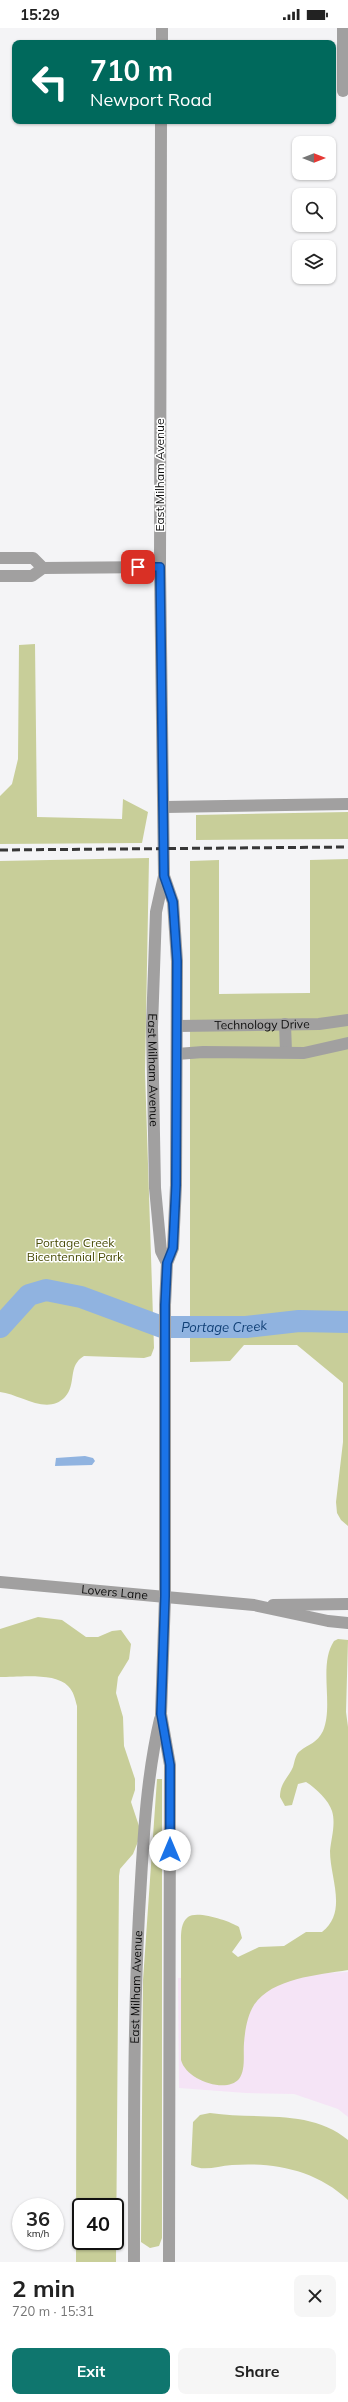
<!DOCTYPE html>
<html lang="en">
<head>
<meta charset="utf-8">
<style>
	:root { --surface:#fff; --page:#f6f6f6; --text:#222; --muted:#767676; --accent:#0f766e }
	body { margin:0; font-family:Mulish,sans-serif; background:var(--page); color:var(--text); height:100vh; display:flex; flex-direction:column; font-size:15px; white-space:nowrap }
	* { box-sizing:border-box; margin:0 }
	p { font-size:13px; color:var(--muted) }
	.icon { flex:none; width:22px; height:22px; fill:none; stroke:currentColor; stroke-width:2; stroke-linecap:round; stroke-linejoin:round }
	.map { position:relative; height:2234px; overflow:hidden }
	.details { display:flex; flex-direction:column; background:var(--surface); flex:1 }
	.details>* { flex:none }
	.banner { position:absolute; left:12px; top:12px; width:324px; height:84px; border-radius:8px; box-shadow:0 1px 3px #0004; background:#00695c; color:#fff; overflow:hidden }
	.needle { width:26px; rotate:90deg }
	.fabs { position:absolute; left:292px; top:108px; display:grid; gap:8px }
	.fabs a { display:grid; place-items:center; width:44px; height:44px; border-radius:8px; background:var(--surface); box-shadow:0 1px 3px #0004; font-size:20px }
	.speed { position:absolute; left:12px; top:2170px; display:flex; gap:8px; font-size:20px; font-weight:700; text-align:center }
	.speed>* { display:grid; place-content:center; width:52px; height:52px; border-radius:50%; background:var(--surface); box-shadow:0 1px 3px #0004; line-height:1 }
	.speed small { font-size:10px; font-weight:400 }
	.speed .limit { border:2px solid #111; border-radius:6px; background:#fff; color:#111 }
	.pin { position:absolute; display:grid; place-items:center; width:34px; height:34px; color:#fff; margin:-17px; border-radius:8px; box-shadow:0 2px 6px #0006 }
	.me { position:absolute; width:44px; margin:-22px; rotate:0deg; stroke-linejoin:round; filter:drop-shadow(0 0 3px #0008) }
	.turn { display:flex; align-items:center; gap:14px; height:84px; padding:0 12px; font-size:18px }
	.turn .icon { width:52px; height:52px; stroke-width:2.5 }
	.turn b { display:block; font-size:28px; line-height:34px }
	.round { display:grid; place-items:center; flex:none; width:42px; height:42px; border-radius:8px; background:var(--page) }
	.overview { display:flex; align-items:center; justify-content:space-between; height:68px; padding:0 12px }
	h1 { font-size:24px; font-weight:700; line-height:30px }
	.button { display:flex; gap:8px; margin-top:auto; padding:8px 12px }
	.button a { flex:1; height:46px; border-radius:8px; background:var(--accent); color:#fff; font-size:16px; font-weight:700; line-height:46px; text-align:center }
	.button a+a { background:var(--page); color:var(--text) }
	.status { display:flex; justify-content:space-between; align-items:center; height:28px; padding:0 20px; background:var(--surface); direction:ltr }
	.status svg { height:11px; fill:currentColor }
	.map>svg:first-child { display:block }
	.education { fill:#f5e4f6 }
	.green { fill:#c8ce99; fill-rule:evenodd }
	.water { fill:#90b3e0 }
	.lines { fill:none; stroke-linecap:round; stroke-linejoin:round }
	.river { stroke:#90b3e0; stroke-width:22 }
	.minor { stroke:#a1a0a0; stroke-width:12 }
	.rail { stroke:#373737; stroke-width:3; stroke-dasharray:8 4; stroke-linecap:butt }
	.route-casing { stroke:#114b97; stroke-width:10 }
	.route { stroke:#1a73e8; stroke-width:7 }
	.labels { text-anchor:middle; stroke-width:3; stroke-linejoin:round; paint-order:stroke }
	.street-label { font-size:12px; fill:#0e0e0e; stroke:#fff }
	.park-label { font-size:12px; fill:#484b06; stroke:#fff }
	.water-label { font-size:13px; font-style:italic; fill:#0f3f75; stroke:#fff }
</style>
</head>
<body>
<div class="status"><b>15:29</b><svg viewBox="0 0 49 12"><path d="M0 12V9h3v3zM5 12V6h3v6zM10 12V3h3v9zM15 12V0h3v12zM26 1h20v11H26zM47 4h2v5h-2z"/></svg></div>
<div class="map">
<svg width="348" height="2234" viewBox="0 0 348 2234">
	<rect width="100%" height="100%" fill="#f4f4f6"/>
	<path class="education" d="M348,1944V2089L338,2081L294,2066L246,2065L179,2060L178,1950Z"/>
	<path class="green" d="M35,616L37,789L122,791L123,771L148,784L142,815L0,816V768L12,756L18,731L19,617Z
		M348,784V811L196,812V787Z
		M149,830L145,1044L154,1320L151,1328L144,1330L84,1328C67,1338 77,1356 65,1369C47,1388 20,1366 0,1364V833Z
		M348,831V1498L341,1492L337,1485L336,1474L343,1414V1355L297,1317H244L230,1333L190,1334V833L219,832V966L310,965V832Z
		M38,1589L62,1592L86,1609H98L112,1603L121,1602L131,1616L129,1631L118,1649L116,1665L123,1689L124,1718L135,1751V1762L131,1774L139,1798V1811L133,1826L120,1841L119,1848L116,2234H76L77,1678C75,1671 74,1664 68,1658C56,1644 17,1649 0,1649V1601ZM81,2179H115V2213H81Z
		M338,1611L348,1612L346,1684L348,1699V1942C318,1947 272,1950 254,1977C247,1988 245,2003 244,2015C243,2026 246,2042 239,2051C226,2066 186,2052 181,2032V1912C181,1905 181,1894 188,1889C197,1882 230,1893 239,1899L242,1910L232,1924L238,1929L259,1919L284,1918L306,1904H322C348,1884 330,1850 330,1823C331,1811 336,1796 332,1783C329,1773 316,1760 306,1754L298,1756L292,1777L285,1778L280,1769C280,1755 288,1750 293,1739C295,1733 295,1727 300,1723C309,1716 317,1715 323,1703C334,1677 318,1637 334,1613Z
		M157,1751H162V2210L159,2218L150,2220L141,2214L143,1952Z
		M210,2085C255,2092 311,2080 348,2112V2172C316,2142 274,2134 232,2137C217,2138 204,2144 191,2137L193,2094L200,2087Z"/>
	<path class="water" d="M85,1428L93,1430L95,1433L92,1437L55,1438L56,1430Z"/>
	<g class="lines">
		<path class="river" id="s1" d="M0,1299L29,1267L46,1262L81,1269L162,1299H246L299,1293L348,1294"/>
		<g class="minor">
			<path d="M343,0V63"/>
			<path d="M162,15V0"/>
			<path id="s2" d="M161,93L160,539L164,848L156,884L152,999L155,1160L161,1223L167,1235"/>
			<path d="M0,530H33L43,540"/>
			<path d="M0,548H32L43,540L160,539"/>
			<path d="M165,779L348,776"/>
			<path d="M164,848L173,874L177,933L176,1157L173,1220L167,1235L165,1277V1569L161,1686L170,1737L169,2234"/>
			<path d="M285,996L286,1024"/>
			<path id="s3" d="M177,998L319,996L348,992"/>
			<path d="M177,1026L203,1024L304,1025L348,1015"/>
			<path id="s4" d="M0,1554L254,1577L328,1593L348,1595"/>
			<path d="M273,1577L348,1576"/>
			<path id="s5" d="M134,2234C134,2118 133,2002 139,1886C143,1821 145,1755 160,1691"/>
		</g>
		<path class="rail" d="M0,822L348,819"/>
	</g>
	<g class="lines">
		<g class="route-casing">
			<path id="route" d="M138,539H160L164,848L173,874L177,933L176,1157L173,1220L167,1235L165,1277V1568L161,1686L170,1737V1822"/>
		</g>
		<use href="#route" class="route"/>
	</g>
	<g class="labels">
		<g class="street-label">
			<text transform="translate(160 447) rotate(-90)" y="4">East Milham Avenue</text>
			<text dy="4" stroke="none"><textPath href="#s3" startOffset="85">Technology Drive</textPath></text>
			<text dy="4" stroke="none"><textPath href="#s2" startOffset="950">East Milham Avenue</textPath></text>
			<text dy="4" stroke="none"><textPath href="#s4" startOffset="115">Lovers Lane</textPath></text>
			<text dy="4" stroke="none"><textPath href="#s5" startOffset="275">East Milham Avenue</textPath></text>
		</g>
		<g class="park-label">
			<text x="75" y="1219">Portage Creek<tspan x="75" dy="14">Bicentennial Park</tspan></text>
		</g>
		<g class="water-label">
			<text dy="5" stroke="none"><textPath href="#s1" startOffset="245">Portage Creek</textPath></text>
		</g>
	</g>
</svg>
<div class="fabs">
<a><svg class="needle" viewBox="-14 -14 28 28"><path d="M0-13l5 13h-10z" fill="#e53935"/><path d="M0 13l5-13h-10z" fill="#767676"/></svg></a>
<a><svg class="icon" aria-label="search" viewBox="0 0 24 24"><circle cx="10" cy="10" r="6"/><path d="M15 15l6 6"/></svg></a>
<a><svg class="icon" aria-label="layers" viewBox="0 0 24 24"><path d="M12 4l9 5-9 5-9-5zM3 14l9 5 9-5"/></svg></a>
</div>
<div class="speed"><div>36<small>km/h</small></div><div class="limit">40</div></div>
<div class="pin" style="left:138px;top:539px;background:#d93025"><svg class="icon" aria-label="arrive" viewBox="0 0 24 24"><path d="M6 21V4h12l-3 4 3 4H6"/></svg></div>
<svg class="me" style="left:170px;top:1822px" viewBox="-20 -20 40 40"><circle r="19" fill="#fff"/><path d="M0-13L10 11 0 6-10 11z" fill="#1a73e8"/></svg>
<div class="banner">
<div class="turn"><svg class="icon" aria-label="left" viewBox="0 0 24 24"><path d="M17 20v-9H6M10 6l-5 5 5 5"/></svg><div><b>710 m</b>Newport Road</div></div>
</div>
</div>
<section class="details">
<div class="overview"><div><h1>2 min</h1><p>720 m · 15:31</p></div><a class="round"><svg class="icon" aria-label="close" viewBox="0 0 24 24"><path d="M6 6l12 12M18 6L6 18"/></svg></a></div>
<div class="button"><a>Exit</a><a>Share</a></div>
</section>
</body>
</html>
